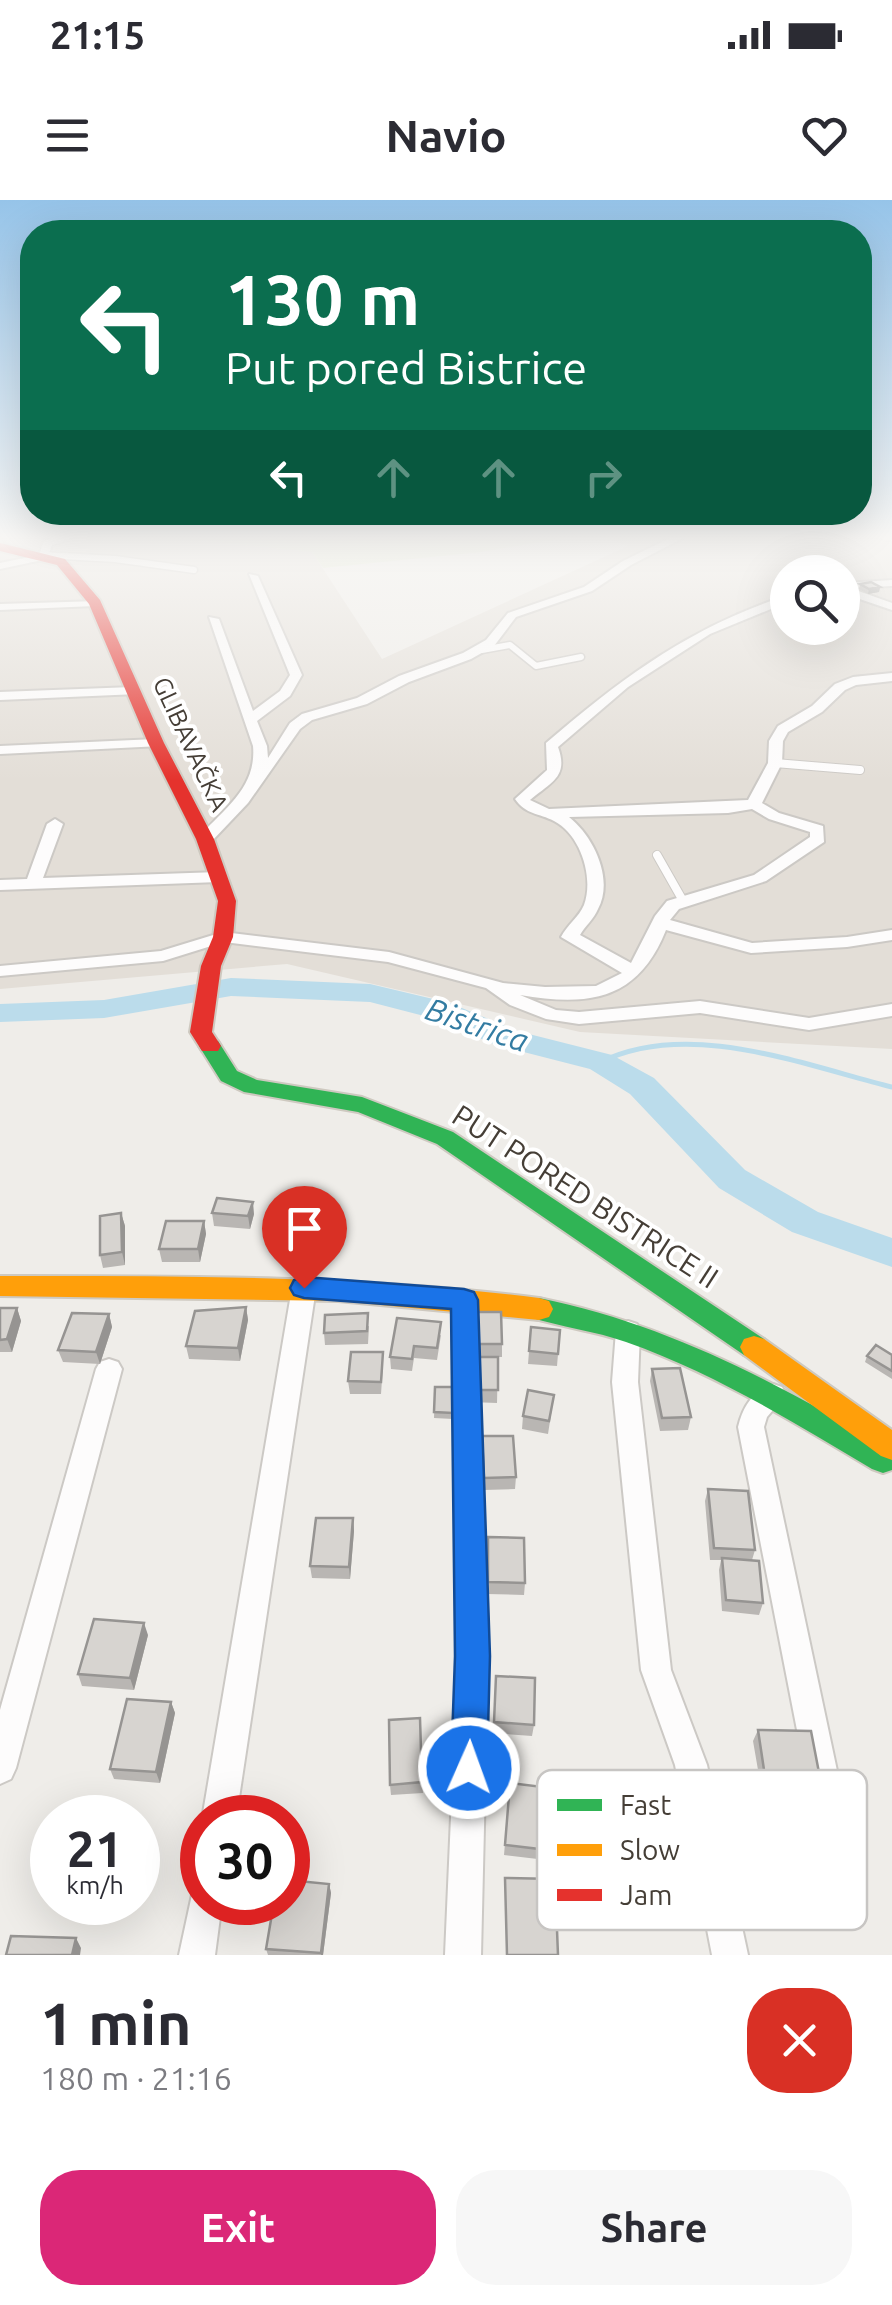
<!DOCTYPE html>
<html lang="en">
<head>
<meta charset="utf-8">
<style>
	:root { --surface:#fff; --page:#f7f7f7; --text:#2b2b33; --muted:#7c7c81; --accent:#db2777 }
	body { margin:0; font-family:Ubuntu,sans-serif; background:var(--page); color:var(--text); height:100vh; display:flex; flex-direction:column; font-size:38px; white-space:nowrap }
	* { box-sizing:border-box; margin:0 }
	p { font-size:32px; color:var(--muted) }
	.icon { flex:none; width:55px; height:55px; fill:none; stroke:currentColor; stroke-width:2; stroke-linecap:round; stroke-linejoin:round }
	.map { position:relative; height:1755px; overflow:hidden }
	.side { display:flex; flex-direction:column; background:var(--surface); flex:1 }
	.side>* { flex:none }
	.guide { position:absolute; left:20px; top:20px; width:852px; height:305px; border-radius:40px; box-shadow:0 10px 40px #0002; background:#0b6e4f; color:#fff; overflow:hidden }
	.buttons { position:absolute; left:770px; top:355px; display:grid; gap:20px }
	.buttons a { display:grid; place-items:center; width:90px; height:90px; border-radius:50%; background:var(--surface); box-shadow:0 10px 40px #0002; font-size:50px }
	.speed { position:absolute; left:30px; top:1595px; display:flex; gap:20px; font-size:50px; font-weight:700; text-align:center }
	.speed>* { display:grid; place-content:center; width:130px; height:130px; border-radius:50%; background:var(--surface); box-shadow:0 10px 40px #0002; line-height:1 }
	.speed small { font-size:25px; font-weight:400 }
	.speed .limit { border:15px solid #d22; background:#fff; color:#111 }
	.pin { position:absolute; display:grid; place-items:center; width:85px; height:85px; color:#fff; margin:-102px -42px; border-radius:50% 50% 50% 0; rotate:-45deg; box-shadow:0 0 10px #0007 }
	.pin .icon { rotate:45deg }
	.me { position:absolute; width:110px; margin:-55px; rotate:2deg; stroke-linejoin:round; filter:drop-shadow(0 0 8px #0008) }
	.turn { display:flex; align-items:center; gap:35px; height:210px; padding:0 40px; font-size:45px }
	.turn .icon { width:130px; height:130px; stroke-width:2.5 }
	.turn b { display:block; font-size:70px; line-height:85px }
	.lanes { display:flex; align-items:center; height:95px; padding:0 40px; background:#0003; justify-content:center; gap:50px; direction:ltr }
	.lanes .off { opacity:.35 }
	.round { display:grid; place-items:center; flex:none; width:105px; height:105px; border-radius:40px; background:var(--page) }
	.head { display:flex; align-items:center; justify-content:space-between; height:170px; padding:0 40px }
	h1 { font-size:60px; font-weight:700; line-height:75px }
	.button { display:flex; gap:20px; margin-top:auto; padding:20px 40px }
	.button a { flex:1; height:115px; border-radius:40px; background:var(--accent); color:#fff; font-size:40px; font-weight:700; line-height:115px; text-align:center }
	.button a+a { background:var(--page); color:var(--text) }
	.status { display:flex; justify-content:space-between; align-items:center; height:70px; padding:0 50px; background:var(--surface); direction:ltr }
	.status svg { height:28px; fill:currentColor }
	header { display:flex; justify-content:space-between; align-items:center; height:130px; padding:0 40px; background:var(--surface); font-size:45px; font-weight:700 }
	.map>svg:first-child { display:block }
	.residential { fill:#e3ded7; fill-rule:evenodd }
	.green { fill:#dee8ca }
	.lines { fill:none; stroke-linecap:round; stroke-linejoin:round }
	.stream { stroke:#bbdceb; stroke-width:5 }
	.river { fill:#bbdceb; fill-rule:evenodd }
	.lane-far1-casing { stroke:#ccc9c5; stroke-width:9 }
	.lane-casing { stroke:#ccc9c5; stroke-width:10 }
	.street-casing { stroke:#ccc9c5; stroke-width:4 }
	.fast-casing { stroke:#cec9c0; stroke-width:4 }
	.slow-casing { stroke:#cec9c0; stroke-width:4 }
	.jam-casing { stroke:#cec9c0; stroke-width:4 }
	.lane-far1 { stroke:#fdfcfc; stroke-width:6 }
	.lane { stroke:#fdfcfc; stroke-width:8 }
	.street { fill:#fdfcfc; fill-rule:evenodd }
	.fast { fill:#30b455; fill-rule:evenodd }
	.slow { fill:#ff9f0a; fill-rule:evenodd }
	.jam { fill:#e5322d; fill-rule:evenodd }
	.wall { fill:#b9b6b3 }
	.shaded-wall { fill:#969492 }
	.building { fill:#d7d4d0; stroke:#969492; stroke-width:2.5 }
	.route { fill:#1a73e8; stroke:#114b97; stroke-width:2.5 }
	.labels { text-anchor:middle; stroke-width:8; stroke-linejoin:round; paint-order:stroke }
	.far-street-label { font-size:25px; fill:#453e36; stroke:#fff }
	.street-label { font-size:30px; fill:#453e36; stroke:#fff }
	.water-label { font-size:32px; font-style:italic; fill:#337ca2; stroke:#fff }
	.key { fill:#fff; stroke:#c7c5c3; stroke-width:2.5 }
	.key-label { font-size:28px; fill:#453e36 }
</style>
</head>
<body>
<div class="status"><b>21:15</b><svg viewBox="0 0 49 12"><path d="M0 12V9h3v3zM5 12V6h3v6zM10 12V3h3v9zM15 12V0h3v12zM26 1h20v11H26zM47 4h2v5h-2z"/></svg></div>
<header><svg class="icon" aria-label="menu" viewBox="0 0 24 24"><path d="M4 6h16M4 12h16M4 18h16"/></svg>Navio<svg class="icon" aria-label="heart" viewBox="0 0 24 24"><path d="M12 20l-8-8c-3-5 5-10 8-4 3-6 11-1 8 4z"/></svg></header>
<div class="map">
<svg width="892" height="1755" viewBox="0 0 892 1755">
	<rect width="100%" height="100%" fill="#efede9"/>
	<path class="residential" d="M0,335H145L312,352L382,459L628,346L598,335H892V849L580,832L287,764L0,789ZM788,372H842V428H788Z"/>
	<path class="green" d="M145,335H581L481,352L323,368L312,352Z"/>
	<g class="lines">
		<path class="stream" d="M601,862C689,819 803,865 892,887"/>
		<path class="river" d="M231,778L370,784L450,803L517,831L612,855L654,878L745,970L818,1012L892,1038V1067L792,1032L719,988L630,894L590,869L496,845L428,817L370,802L231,796L104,818L0,822V804L104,800Z"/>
		<g class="lane-far1-casing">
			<path id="lane-far1" d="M43,355L115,359L194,370
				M482,450L510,445L536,466L581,457"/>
		</g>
		<g class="lane-casing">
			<path id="lane" d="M775,563L860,570
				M657,655L682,699"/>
		</g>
		<g class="street-casing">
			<path id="street" d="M63,335H80L52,345L47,359L0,369V363L39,355L44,341Z
				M676,335H689L631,365L592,391L516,417L494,446L471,459L409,482L367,504L312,520L300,529L248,603L211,642L205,644L197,639C222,610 257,589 253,546L209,417L219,419L253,511L280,491L290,475L249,374L258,376L302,475L290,496L257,521L267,546L268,558L290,523L302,514L357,498L399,476L463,453L486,440L508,413L584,387L623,361Z
				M873,335H892V341L874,337Z
				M892,380V386L850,388L892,403V410L842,393L845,383Z
				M788,395V402L710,434L628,487L558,547C569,577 551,582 530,600L549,609L748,600L768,563L769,541L778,526L812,506L835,484L853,477L892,473V481L856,485L845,490L822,512L788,532L783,541L782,563L762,603L779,613L823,626L824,642L766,681L679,709L670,720L752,743L847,737L892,730V740L847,747L751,753L666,730C638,800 590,807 520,795L556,810L579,812L700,801L809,818L892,804V816L809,830L700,813L579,824L546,819L510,805L486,788L388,762L224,742L163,761L0,776V766L161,751L223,732L389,752L503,783L545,787L596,786L622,773L561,737C567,725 579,717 584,705C594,678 581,635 554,621C539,613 526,615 515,599L547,570L546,543C623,477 690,427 788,395ZM752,609L769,619L810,632V637L754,675L667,701L655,716L631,763L580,735C585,726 594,719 598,709C614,679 594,637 569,617L728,613Z
				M99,401L101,403L95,406L0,410V404Z
				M133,487L139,491L138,494L0,500V492Z
				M156,539L163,543L161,546L0,554V546Z
				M55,619L63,624L43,678L219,672L227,677L219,682L0,690V680L27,679L47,624Z
				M304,1079L312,1081L316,1088L236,1618L202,1619L292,1088L296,1081Z
				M464,1091L472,1093L476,1100L488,1456L481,1755H445L458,1456L452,1100L456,1093Z
				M628,1121L637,1124L640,1131L638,1182L671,1470L707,1565L748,1755H712L675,1565L641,1470L612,1182L616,1131L619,1124Z
				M109,1159L118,1162L122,1169L16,1568L11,1579L0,1584V1510L96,1169L100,1162Z
				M773,1184L782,1187L786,1195L767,1217L764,1227L860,1679L855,1691L843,1696L831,1691L826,1679L738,1227C743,1206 752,1192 773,1184Z
				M202,1686V1702H222L215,1755H179L193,1690Z"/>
		</g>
		<g class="fast-casing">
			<path id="fast" d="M210,839L218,841L237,871L257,880L362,897L453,932L764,1139L768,1147L764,1155L754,1158L744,1155L437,944L358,912L244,892L221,881L199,846Z
				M539,1098C668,1124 779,1184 892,1250V1270L883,1273L872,1269C793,1222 714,1173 626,1142C595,1131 561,1127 529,1117L525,1109L529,1101Z"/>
		</g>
		<g class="slow-casing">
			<path id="slow" d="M0,1076C180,1076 360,1075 539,1098L549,1101L553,1109L549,1117L539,1120L338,1101L0,1096Z
				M754,1136L764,1139L892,1230V1260L881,1256L744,1155L740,1147L744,1139Z"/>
		</g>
		<g class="jam-casing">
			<path id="jam" d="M0,343L65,359L100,400L164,543L214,639L236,701L233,737L221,766L212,832L221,846L218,851H202L190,832L201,766L213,737L218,701L196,639L148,543L89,404L57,365L0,351Z"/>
		</g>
		<use href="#lane-far1" class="lane-far1"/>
		<use href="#lane" class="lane"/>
		<use href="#street" class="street"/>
		<use href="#fast" class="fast"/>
		<use href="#slow" class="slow"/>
		<use href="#jam" class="jam"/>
	</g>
	<path class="wall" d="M860,384L880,387L879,392L868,394L859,389Z
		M121,1013L125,1026V1065L103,1068L100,1055Z
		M212,1013L254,1014L250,1029L214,1026Z
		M204,1021L206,1034L200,1062H162L159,1049Z
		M246,1107L248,1120L240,1161L189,1159L186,1146Z
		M0,1108H17L21,1121L12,1152H0Z
		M473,1112L502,1144V1157H473Z
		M109,1114L112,1127L100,1164L63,1162L58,1150Z
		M369,1126L368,1144L325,1145L324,1133Z
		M531,1127L560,1130L557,1166L528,1164Z
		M441,1135L437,1160L414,1158L412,1171L391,1169L390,1157Z
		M892,1155V1179L865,1162L867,1156Z
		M471,1157H498L497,1203L470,1202Z
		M383,1165L381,1194H350L348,1181Z
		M652,1169L691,1217L688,1230L660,1231L650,1181Z
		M435,1187H455L453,1219L434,1218Z
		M554,1195L548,1234L522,1229L523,1216Z
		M482,1236L516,1277L515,1289L484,1290Z
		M708,1289L755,1350L752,1360L763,1403L759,1415L722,1411L719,1370L721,1360H710L705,1301Z
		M353,1318L354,1331L350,1379L312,1378L310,1366Z
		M488,1337L525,1383L524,1395L487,1394Z
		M148,1435L134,1490L82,1486L78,1474Z
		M496,1476L534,1525L532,1536L493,1533Z
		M171,1502L175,1513L160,1583L114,1579L110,1569Z
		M758,1530L821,1583L816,1593H762L753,1541Z
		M422,1582L423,1593L391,1595L390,1585Z
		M510,1583L548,1650L546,1660L504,1655Z
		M329,1684L331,1693L323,1755H268L266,1749Z"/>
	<path class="shaded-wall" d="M880,387L879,392L868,394L869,389Z
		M253,1002L254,1014L250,1029L248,1016Z
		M121,1013L125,1026V1065L122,1052Z
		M204,1021L206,1034L200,1062L198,1049Z
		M246,1107L248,1120L240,1161L238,1148Z
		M17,1108L21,1121L12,1152L7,1139Z
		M109,1114L112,1127L100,1164L96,1152Z
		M353,1318L354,1331L350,1379L349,1367Z
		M144,1423L148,1435L134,1490L130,1478Z
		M171,1502L175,1513L160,1583L156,1572Z
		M329,1684L331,1693L323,1755H321Z
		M76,1738L81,1748L80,1755H72Z"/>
	<path class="building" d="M871,382L880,387L869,389L860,384Z
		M217,998L253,1002L248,1016L212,1013Z
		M121,1013L122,1052L100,1055V1016Z
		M166,1021H204L198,1049H159Z
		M246,1107L238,1148L186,1146L195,1111Z
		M0,1108H17L7,1139L0,1140Z
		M473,1112H501L502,1144H473Z
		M72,1113L109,1114L96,1152L58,1150Z
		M368,1113L367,1131L324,1133L325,1115Z
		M397,1118L441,1122L437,1148L414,1146L412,1159L390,1157Z
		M531,1127L560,1130L558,1154L529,1151Z
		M876,1145L892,1155V1171L867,1156Z
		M351,1152H383L381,1182L348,1181Z
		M471,1157H498V1190H470Z
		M680,1168L691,1217L662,1218L652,1169Z
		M435,1187H455L453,1213L434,1212Z
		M528,1190L554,1195L549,1221L523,1216Z
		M482,1236H513L516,1277L484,1278Z
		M708,1289L748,1291L755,1350L714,1348Z
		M316,1318H353L349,1367L310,1366Z
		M488,1337L524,1338L525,1383L488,1382Z
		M722,1358L759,1361L763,1403L726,1400Z
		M94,1419L144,1423L130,1478L78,1474Z
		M496,1476L535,1478L534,1525L494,1522Z
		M127,1499L171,1502L156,1572L110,1569Z
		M420,1518L422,1582L390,1585L389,1520Z
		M758,1530L811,1531L821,1583H766Z
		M510,1583L551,1588L548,1650L505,1645Z
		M505,1678L555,1679L558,1755H507Z
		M288,1680L329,1684L321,1753L266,1749L274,1702H288Z
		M11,1736L76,1738L72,1755H6Z"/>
	<linearGradient id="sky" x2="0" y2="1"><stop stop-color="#96c4e9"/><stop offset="0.58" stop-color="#f8f7f5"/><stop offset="1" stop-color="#f8f7f5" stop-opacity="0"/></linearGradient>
	<rect width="892" height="581" fill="url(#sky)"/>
	<path class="route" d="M304,1077L464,1089L474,1092L478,1100L490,1456L487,1568L482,1581L469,1586L456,1581L451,1568L455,1456L451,1109L304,1098L294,1095L290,1088L294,1080Z"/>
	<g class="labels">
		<g class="far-street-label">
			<text transform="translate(191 544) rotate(65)" y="9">GLIBAVAČKA</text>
		</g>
		<g class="street-label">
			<text transform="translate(585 997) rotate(33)" y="10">PUT PORED BISTRICE II</text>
		</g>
		<g class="water-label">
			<text transform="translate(477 825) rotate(19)" y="11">Bistrica</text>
		</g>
	</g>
	<rect x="537" y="1570" width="330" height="160" rx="15" class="key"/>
	<rect x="557" y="1599" width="45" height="12" fill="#30b455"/>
	<rect x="557" y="1644" width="45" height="12" fill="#ff9f0a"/>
	<rect x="557" y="1689" width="45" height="12" fill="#e5322d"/>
	<g class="key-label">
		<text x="620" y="1615">Fast</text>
		<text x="620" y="1660">Slow</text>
		<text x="620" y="1705">Jam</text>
	</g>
</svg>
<div class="buttons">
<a><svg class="icon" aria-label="search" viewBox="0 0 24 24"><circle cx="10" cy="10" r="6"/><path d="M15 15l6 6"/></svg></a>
</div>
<div class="speed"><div>21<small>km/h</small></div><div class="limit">30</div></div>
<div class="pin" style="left:304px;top:1088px;background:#d93025"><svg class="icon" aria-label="arrive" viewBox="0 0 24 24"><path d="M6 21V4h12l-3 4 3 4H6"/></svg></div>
<svg class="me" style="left:469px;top:1568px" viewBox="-20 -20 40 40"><circle r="17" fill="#1a73e8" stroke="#fff" stroke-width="3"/><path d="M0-11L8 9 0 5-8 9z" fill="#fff"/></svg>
<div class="guide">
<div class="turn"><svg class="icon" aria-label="left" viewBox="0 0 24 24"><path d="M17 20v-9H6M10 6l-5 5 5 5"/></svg><div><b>130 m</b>Put pored Bistrice</div></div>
<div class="lanes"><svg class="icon" aria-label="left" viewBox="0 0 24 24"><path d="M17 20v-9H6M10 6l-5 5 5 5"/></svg><svg class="icon off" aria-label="ahead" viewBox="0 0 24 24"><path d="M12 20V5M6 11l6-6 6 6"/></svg><svg class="icon off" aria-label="ahead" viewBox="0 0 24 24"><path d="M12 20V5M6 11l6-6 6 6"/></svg><svg class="icon off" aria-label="right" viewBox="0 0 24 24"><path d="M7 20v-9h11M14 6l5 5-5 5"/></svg></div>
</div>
</div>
<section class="side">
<div class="head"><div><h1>1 min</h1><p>180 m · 21:16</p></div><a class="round" style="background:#d93025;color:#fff"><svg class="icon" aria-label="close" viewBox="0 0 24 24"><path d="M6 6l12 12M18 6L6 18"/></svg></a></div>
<div class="button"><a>Exit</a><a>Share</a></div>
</section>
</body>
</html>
